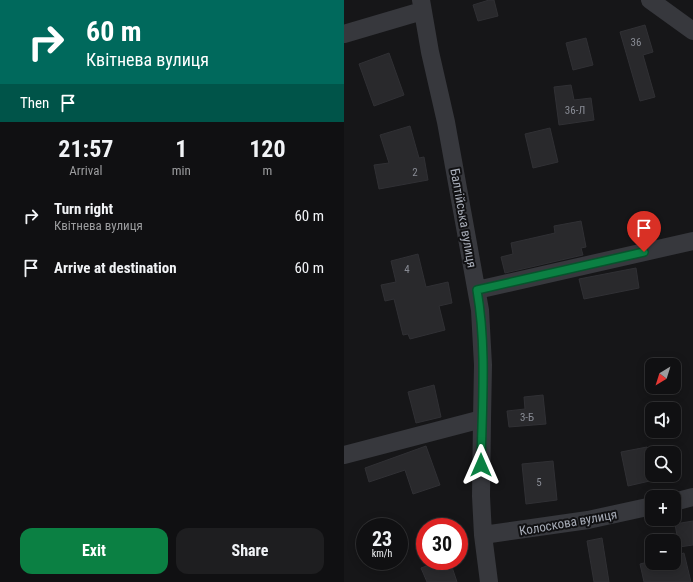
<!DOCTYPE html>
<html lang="en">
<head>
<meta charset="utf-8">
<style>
	:root { --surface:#101012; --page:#1e1e20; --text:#f1f3f6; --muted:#9c9d9f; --line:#303032; --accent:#0b8043 }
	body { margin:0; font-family:"Roboto Condensed",sans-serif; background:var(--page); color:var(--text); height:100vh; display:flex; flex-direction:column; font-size:15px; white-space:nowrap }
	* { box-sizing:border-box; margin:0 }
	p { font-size:13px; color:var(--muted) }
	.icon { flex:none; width:22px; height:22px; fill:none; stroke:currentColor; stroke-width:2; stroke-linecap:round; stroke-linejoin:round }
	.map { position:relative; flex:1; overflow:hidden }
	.side { display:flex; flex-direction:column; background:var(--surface); width:344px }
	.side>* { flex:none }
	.top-card { background:#00695c; color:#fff; overflow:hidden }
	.needle { width:26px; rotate:218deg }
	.tools { position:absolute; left:301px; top:358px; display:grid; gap:8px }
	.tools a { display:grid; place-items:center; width:36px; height:36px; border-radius:8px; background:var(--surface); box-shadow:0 2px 10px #0003,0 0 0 1px var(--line); font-size:20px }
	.speed { position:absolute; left:12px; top:518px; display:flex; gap:8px; font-size:20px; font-weight:700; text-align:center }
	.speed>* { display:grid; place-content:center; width:52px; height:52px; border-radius:50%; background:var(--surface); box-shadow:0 2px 10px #0003,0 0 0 1px var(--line); line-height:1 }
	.speed small { font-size:10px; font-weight:400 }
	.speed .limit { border:6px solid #d22; background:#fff; color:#111 }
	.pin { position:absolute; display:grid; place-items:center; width:34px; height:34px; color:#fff; margin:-41px -17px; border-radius:50% 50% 50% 0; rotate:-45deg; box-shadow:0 0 4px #0007 }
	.pin .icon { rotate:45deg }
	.me { position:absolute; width:44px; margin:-22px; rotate:0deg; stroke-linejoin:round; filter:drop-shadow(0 0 3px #0008) }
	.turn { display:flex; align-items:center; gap:14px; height:84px; padding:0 20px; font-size:18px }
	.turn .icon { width:52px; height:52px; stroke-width:2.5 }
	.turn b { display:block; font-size:28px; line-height:34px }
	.then { display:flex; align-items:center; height:38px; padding:0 20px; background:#0003; gap:8px; font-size:15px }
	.eta { display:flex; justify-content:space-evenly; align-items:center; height:68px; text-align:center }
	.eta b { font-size:24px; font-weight:700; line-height:28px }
	.primary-button { display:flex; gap:8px; margin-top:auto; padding:8px 20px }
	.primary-button a { flex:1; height:46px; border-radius:12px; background:var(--accent); color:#fff; font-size:16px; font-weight:700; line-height:46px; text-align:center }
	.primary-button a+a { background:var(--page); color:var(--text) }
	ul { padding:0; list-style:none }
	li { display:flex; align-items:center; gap:12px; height:52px; padding:0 20px }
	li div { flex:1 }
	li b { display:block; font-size:15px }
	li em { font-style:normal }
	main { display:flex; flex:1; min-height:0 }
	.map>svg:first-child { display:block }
	.building { fill:#29292c; stroke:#303034 }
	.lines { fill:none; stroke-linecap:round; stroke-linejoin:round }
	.street { stroke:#37383d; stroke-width:18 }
	.route-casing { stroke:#07532c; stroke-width:10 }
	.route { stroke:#0b8043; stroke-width:7 }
	.labels { text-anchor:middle; stroke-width:4; stroke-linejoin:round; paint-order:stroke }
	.number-label { font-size:11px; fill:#888b94 }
	.street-label { font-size:13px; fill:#a8adb8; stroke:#111113 }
</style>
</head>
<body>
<main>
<section class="side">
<div class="top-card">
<div class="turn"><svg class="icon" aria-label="right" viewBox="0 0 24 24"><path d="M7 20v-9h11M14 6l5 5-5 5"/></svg><div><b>60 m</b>Квітнева вулиця</div></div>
<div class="then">Then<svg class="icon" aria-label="arrive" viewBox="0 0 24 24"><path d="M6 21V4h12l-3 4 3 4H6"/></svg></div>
</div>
<div class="eta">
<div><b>21:57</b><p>Arrival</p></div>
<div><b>1</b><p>min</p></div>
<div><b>120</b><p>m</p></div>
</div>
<ul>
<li><svg class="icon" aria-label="right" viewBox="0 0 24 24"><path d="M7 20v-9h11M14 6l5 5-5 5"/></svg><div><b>Turn right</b><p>Квітнева вулиця</p></div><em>60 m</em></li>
<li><svg class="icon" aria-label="arrive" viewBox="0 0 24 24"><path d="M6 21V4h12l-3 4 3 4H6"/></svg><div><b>Arrive at destination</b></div><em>60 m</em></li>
</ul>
<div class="primary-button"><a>Exit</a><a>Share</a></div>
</section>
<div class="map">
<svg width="349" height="582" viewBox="0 0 349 582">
	<rect width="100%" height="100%" fill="#161618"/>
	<path class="building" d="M145,0H150L154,16L134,21L129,5Z
		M301,25L309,52L299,55L311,97L296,101L276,32Z
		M242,38L249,65L229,70L222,43Z
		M45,53L60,95L30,106L15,64Z
		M227,85L230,100L247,98L250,120L215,125L210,87Z
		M66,126L75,158L80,157L84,180L35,189L30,165L45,163L36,135Z
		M206,128L214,162L189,168L181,134Z
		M237,221L242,247L237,248L239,255L161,273L157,257L169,254L167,243L211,233L210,226Z
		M74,254L82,287L104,282L108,303L95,306L101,330L66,339L64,334L59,335L50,299L41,301L37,285L52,282L47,261Z
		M292,268L295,288L240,299L235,279Z
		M90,385L97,417L72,423L64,392Z
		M199,395L202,424L165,427L163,411L181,409L180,397Z
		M82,446L96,485L69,494L61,470L25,482L21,468Z
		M303,447L308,475H309L310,480L284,486L277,452Z
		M209,461L213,500L182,504L178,464Z
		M349,521V545L335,547L331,524Z
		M258,538L265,582H250L243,541Z
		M340,553L347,582H300L296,564L308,561V563H330V556Z
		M96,561H106L113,582H83L77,568Z"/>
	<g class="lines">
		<path class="street" d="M77,0L86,52L102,122L136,310L139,365L138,419L137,496L139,535L145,582
			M306,0L349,31
			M0,34L78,11
			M133,290L349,241
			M0,455L138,419
			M330,502L349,497
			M139,535L244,520L308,506"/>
	</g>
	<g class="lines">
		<g class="route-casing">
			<path id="route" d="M137,465C138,407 143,348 133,290L300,252"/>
		</g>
		<use href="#route" class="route"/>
	</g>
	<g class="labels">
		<g class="number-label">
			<text x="292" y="46">36</text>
			<text x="231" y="114">36-Л</text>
			<text x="71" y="176">2</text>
			<text x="63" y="273">4</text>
			<text x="183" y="421">3-Б</text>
			<text x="195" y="486">5</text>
		</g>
		<g class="street-label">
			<text transform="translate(120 218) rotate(80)" y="5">Балтійська вулиця</text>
			<text transform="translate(224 522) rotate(-10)" y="5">Колоскова вулиця</text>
		</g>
	</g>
</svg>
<div class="tools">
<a><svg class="needle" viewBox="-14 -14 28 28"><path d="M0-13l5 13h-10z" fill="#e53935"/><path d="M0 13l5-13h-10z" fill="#9c9d9f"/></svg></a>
<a><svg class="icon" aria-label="sound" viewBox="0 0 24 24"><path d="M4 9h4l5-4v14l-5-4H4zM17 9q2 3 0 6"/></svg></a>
<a><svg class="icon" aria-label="search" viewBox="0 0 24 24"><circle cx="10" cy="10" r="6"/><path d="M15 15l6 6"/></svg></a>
<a>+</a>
<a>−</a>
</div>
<div class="speed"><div>23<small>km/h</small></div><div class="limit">30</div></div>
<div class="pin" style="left:300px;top:252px;background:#d93025"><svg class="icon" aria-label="arrive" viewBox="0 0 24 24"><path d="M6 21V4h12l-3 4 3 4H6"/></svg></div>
<svg class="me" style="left:137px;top:465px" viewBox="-20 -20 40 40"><path d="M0-17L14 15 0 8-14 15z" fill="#0b8043" stroke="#fff" stroke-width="4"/></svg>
</div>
</main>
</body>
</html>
